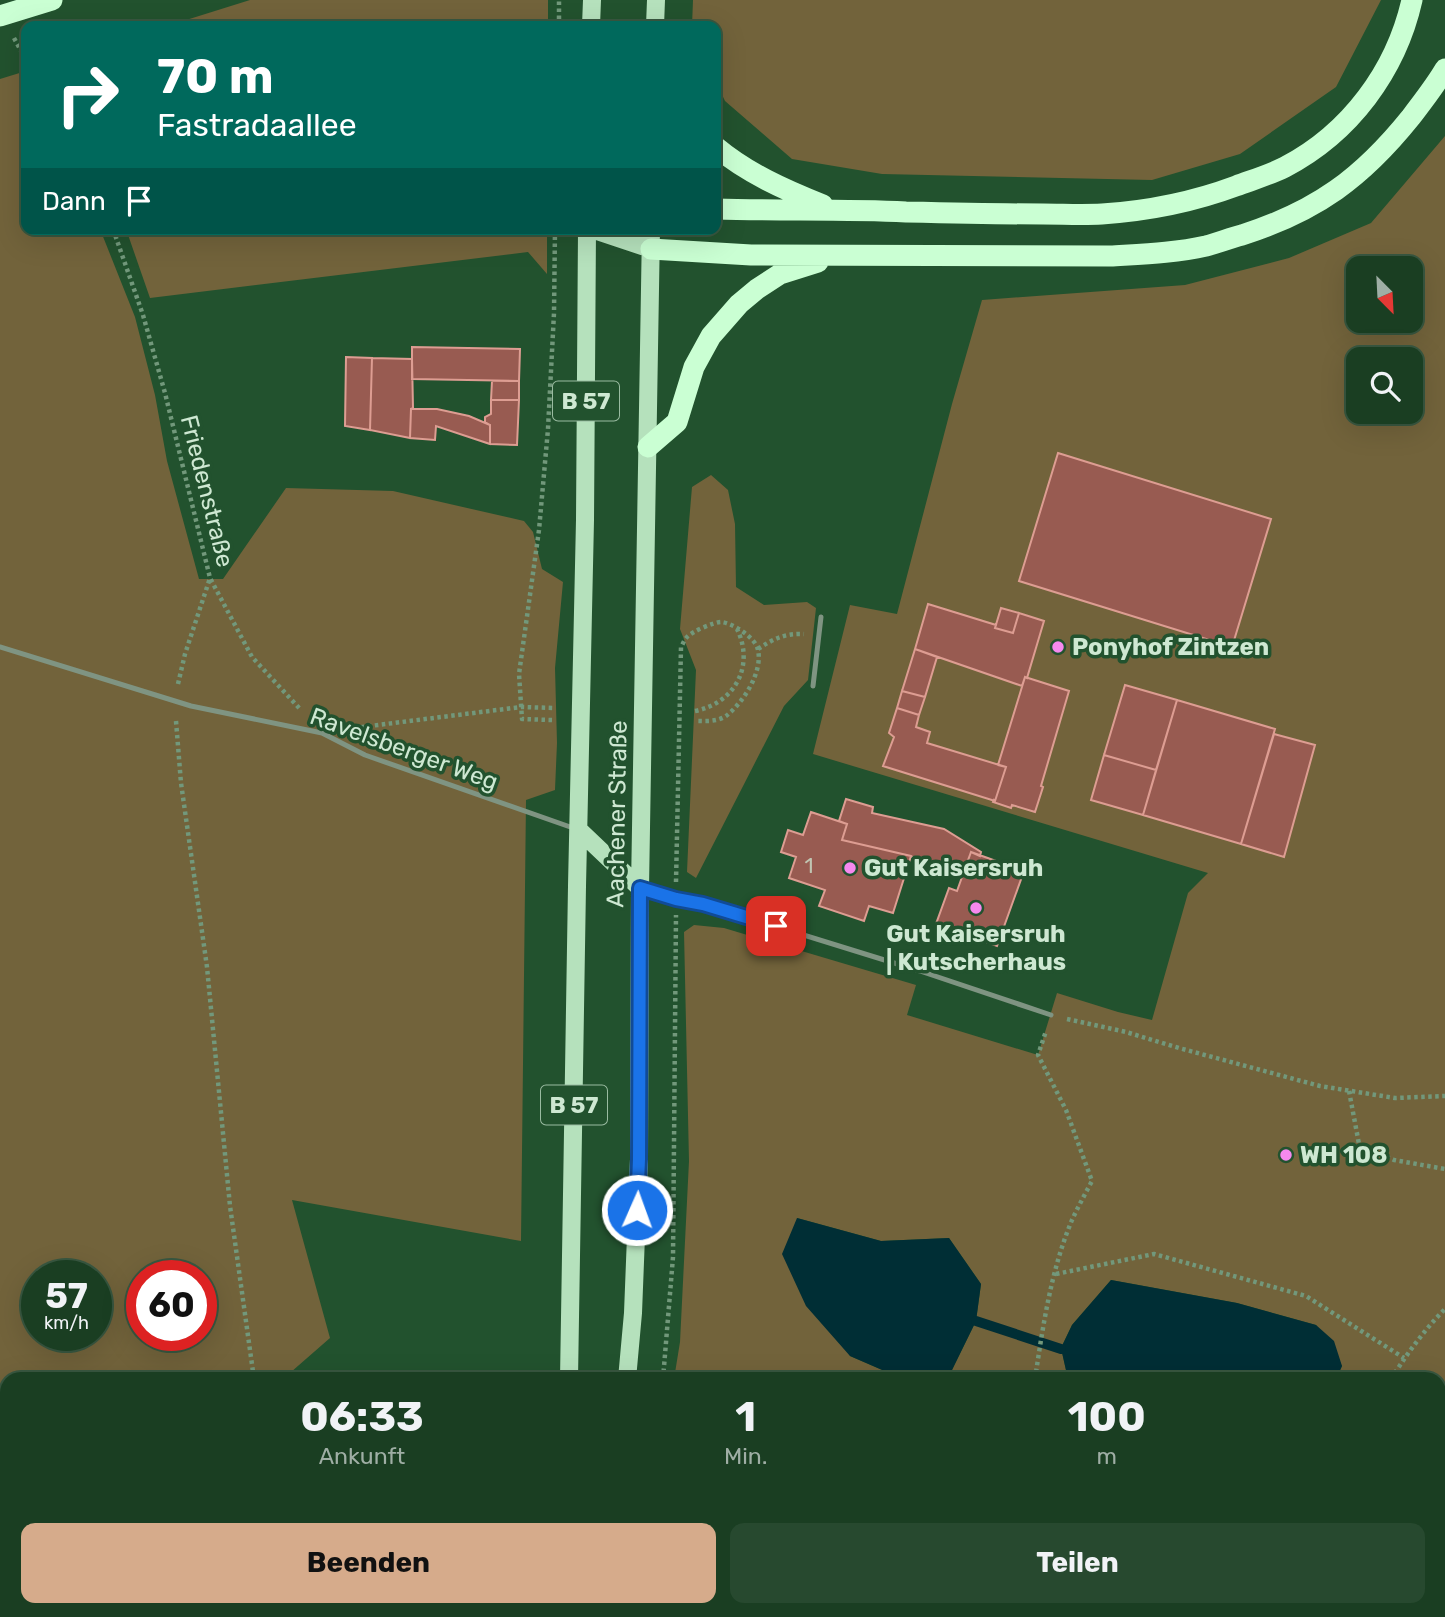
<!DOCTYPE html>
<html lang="de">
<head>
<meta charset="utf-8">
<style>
	:root { --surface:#1a3e22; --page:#27492f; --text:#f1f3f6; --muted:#9faea5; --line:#385740; --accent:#d6ab8b }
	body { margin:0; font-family:Rubik,sans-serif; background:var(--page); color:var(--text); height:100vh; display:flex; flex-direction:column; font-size:26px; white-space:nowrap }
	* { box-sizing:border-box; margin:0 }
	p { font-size:23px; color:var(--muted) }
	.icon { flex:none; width:38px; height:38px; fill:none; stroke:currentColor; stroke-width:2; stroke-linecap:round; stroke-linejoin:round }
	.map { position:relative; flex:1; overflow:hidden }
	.panel { position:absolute; left:0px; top:1372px; width:1446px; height:245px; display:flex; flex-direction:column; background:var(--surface); border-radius:21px 21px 0 0; box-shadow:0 7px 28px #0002,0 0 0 2px var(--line) }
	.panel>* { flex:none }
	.guide { position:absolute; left:21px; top:21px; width:700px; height:214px; border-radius:14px; box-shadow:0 7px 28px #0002,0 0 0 2px var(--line); background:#00695c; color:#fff; overflow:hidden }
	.needle { width:46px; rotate:156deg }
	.buttons { position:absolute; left:1346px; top:256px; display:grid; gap:14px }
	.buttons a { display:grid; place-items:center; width:77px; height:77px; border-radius:14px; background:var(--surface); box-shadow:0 7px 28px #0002,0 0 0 2px var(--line); font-size:35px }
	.speed { position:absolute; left:21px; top:1260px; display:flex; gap:14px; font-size:35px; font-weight:700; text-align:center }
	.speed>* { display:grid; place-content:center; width:91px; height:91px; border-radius:50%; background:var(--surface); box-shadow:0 7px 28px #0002,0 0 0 2px var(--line); line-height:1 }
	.speed small { font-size:18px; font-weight:400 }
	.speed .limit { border:10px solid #d22; background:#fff; color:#111 }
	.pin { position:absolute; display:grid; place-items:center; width:60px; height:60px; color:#fff; margin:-30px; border-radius:14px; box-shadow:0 4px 10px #0006 }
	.me { position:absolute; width:77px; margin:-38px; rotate:2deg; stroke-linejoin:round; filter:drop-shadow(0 0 5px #0008) }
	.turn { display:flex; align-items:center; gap:24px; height:147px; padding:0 21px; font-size:32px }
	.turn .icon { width:91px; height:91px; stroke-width:2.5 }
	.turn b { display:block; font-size:49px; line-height:60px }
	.then { display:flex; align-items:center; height:66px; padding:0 21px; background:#0003; gap:14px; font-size:26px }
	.eta { display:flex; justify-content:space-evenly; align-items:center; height:119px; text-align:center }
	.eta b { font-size:42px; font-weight:700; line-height:49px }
	.primary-button { display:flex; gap:14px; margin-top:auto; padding:14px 21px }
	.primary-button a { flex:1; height:80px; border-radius:14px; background:var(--accent); color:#111; font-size:28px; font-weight:700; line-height:80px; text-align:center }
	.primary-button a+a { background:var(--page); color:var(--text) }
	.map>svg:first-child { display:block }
	.green { fill:#72633b; fill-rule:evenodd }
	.water { fill:#002e35 }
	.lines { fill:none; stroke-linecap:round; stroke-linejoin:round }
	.stream { stroke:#002e35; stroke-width:10 }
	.building { fill:#985b51; stroke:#dd9d92; stroke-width:2 }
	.path { stroke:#72987b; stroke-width:4.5; stroke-dasharray:3.5 3.5; stroke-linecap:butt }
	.lane { stroke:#7f9482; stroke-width:5 }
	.primary { stroke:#b5e1bc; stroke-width:18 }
	.highway { stroke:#caffd3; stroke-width:21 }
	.highway-bridge { stroke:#caffd3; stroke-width:21 }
	.route-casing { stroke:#114b97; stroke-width:18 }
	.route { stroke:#1a73e8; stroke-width:12 }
	.poi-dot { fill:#f589ee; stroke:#22522e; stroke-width:2.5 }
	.labels { text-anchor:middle; stroke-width:7; stroke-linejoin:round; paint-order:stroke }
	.number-label { font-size:21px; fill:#c0c5b2 }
	.shield { fill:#22522e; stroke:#9abba1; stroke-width:2 }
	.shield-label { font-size:23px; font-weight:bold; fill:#cee8d2 }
	.street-label { font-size:24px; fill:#cee8d2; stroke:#22522e }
	.poi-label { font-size:24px; font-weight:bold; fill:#cee8d2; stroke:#22522e; text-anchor:start }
</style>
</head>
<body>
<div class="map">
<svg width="1445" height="1617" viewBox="0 0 1445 1617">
	<rect width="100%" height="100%" fill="#22522e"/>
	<path class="green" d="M250,0H548V26H167Z
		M693,0H1381L1336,87L1240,154L1152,180L882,174L792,159L725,101L716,82V26H692Z
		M26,71V229H100L135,317L155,395L167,461L199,579H223L286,488L393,491L524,521L533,532L542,569L563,582L555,668L557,743L555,790L526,800L521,1241L292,1200L330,1338L283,1379H7V1610H403L395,1617H0V79ZM37,1276H96V1335H37ZM142,1276H201V1335H142Z
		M1445,136V1617H633L634,1610H1438V1379H1336L1342,1366L1316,1325L1237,1303L1111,1280L1072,1325L1061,1348L1068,1379H937L952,1370L976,1321L981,1284L949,1238L881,1241L797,1218L850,1356L903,1379H674L680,1342L689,1161L684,932L694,925L724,928L916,985L907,1015L1038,1055L1057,993L1118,1012L1152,1020L1188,893L1208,873L813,754L850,605L897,614L952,404L982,300L1185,285L1289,258L1371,223ZM1358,268H1410V320H1358ZM1358,359H1410V411H1358Z
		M126,229H547V274L528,252L150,298Z
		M711,475L728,490L735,524L736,587L764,605L807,602L816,608L808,680L784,706L696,878L687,872L696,670L680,629L692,487Z"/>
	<path class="water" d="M797,1218L881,1241L949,1238L981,1284L976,1321L952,1370L937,1379H903L850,1356L806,1306L782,1254Z
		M1111,1280L1237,1303L1316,1325L1334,1341L1342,1366L1336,1379H1068L1061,1348L1072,1325Z"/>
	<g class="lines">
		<path class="stream" d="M976,1321L1061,1349"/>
	</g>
	<path class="building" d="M412,347L520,349L519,381L412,379Z
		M346,357L372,358L370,430L345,426Z
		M372,358L412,359L413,408L411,409L410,438L370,430Z
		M492,381H519V400H491Z
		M491,400H519L517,445L490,444V425L485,422V417L491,414Z
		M411,409H437L469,416L490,425V444L436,426L435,440L410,438Z
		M1058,453L1271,519L1232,647L1019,581Z
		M928,604L996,625L995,628L1013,633L1019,613L1044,621L1027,678L1025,677L1022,686L915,649Z
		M1001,608L1019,613L1013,633L995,628Z
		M915,649L937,657L925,697L902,691Z
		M1025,677L1069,691L1041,786L1043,787L1035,812L1012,805L1011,808L993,802L994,800L995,801L1006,767L998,765Z
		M1125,685L1177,700L1156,770L1104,755Z
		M902,691L925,697L919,715L897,708Z
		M1177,700L1275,729L1241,844L1143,815Z
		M897,708L919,715L916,727L930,732L927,743L1006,767L995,801L883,766L894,737L889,733Z
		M1274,734L1315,745L1284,857L1241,844Z
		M1104,755L1156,770L1143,815L1091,800Z
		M846,799L873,807L872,813L944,829L981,852L980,856L971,852L964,871L938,874L911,856L842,840L847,824L839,821Z
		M811,812L847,824L842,840L911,856L893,913L869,906L864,921L819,906L825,890L789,878L796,857L781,852L788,830L803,835Z
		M971,852L1024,871L997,946L936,924L949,888L957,891Z"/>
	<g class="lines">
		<path class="path" d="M559,26V0
			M14,38L26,60
			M113,229L143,315L165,393L210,578L252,657L300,709
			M758,649C773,639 785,633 804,634
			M178,684L185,654L210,578
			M695,711C735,703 755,666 737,629
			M552,720L522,719L519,674L539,530L548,429L554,313L555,229
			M176,721L181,783L207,967L230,1206L254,1379
			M354,728L521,707L555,708
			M676,882L681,647C683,644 684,640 687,637C691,632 714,622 721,622C733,623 756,638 758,650C763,672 743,703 726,716C717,722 705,721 695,721
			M1067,1019L1126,1032L1179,1048L1320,1086L1395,1098L1445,1096
			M1349,1091L1359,1144L1394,1160L1445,1169
			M1056,1274L1154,1254L1306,1296L1404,1358
			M663,1379L673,1257L676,915
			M1035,1379C1043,1326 1051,1270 1072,1220C1078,1207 1085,1194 1092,1181L1066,1110L1038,1055L1046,1031
			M1391,1379C1407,1354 1424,1330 1445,1309
			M1438,1589L1445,1592
			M283,1610L284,1617
			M623,1617L624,1610
			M1248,1617L1252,1610"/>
		<path class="lane" d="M0,647L191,706L322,733L365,755L576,829
			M813,686L821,617
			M643,889L676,899L703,904L920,971L1051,1015"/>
		<path class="primary" d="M591,26L592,0
			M655,26L656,0
			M591,229L651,249
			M579,830L640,888
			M569,1379L577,886L585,520L587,229
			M627,1379L633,1313L639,1159L640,888L651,229
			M553,1617L554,1610
			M591,1617L592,1610"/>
		<path class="highway" d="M716,147C747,173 785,190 823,205
			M716,209C779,211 843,209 906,212C952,213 998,214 1043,214C1063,214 1082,215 1102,214C1147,211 1193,202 1236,186C1252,180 1269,175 1285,167C1350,133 1396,71 1412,0
			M651,249L751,255L1110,256C1142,254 1175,253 1206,246C1218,243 1230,238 1242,235C1317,211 1362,178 1411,117C1423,101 1435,86 1445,69
			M648,447L677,422L694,367L711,336L739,304L757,289L780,274L818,262"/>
		<path class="highway-bridge" d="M0,16L52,0"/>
	</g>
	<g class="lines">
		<g class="route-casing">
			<path id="route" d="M637,1210L639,1159L640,888L676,899L703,904L776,926"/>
		</g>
		<use href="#route" class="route"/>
	</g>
	<g class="poi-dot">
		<circle cx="1058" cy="647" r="7"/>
		<circle cx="850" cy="868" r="7"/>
		<circle cx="976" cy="908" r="7"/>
		<circle cx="1286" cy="1155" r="7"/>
	</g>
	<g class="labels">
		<g class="number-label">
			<text x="809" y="873">1</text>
		</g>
		<g class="shield">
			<rect x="553" y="381.5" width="66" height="39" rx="5"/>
			<rect x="541" y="1085.5" width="66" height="39" rx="5"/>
		</g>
		<g class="shield-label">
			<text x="586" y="409">B 57</text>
			<text x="574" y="1113">B 57</text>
		</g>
		<g class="street-label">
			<text transform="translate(207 491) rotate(76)" y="8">Friedenstraße</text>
			<text transform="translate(404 749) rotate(20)" y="8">Ravelsberger Weg</text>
			<text transform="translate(617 814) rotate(-89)" y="8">Aachener Straße</text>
		</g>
		<g class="poi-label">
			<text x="1072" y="655">Ponyhof Zintzen</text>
			<text x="864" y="876">Gut Kaisersruh</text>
			<text x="976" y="942" text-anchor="middle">Gut Kaisersruh<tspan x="976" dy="28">| Kutscherhaus</tspan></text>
			<text x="1300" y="1163">WH 108</text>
		</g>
	</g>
</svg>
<div class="buttons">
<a><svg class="needle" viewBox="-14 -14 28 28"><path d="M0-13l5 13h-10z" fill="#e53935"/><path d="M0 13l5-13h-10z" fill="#9faea5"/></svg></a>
<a><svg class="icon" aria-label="search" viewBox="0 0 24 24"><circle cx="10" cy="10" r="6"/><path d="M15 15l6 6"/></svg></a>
</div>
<div class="speed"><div>57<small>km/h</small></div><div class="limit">60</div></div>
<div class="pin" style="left:776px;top:926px;background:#d93025"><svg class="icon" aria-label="arrive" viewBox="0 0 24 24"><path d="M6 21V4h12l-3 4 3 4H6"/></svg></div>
<svg class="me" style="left:637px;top:1210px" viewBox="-20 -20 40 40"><circle r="17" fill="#1a73e8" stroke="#fff" stroke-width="3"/><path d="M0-11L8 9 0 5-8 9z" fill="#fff"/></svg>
<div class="guide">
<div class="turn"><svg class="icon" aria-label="right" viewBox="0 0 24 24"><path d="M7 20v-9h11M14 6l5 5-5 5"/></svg><div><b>70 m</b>Fastradaallee</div></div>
<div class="then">Dann<svg class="icon" aria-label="arrive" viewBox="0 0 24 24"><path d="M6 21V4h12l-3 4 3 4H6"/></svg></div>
</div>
<section class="panel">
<div class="eta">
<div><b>06:33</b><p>Ankunft</p></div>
<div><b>1</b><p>Min.</p></div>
<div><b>100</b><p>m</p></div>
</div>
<div class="primary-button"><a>Beenden</a><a>Teilen</a></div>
</section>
</div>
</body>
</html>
